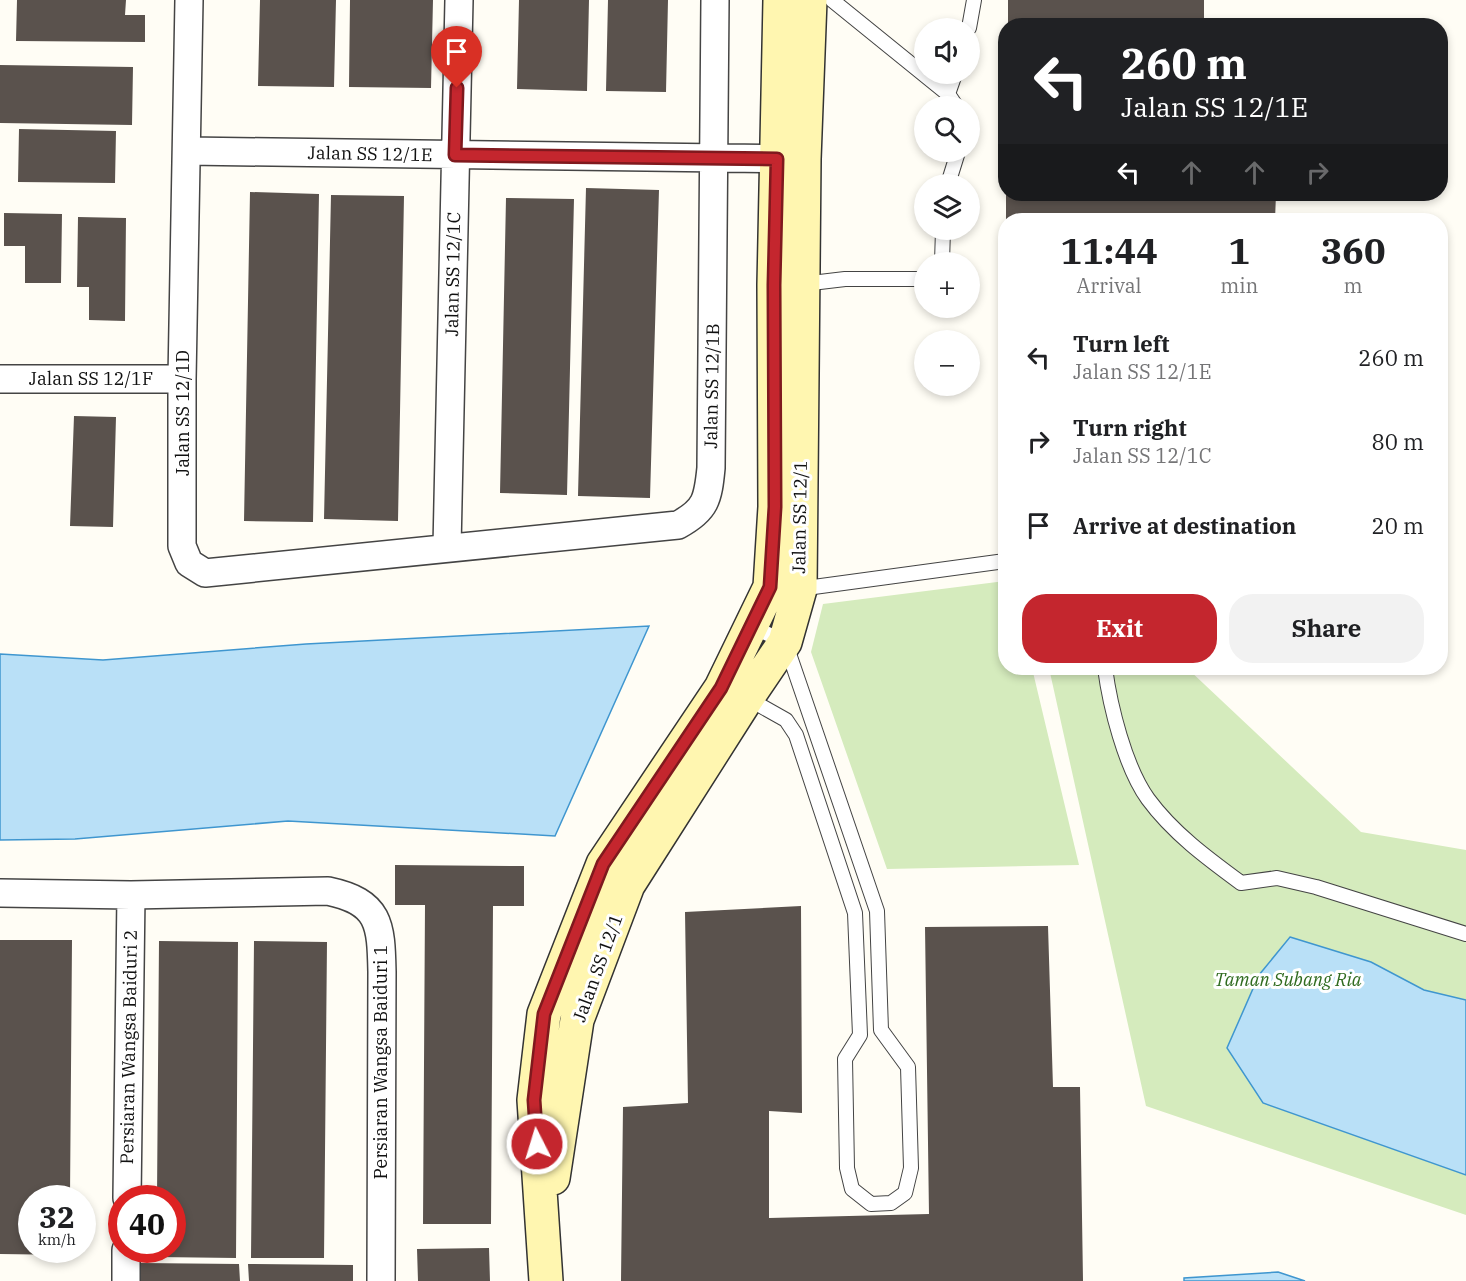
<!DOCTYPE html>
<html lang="en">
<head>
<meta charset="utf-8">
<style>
	:root { --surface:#fff; --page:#f2f2f2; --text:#202124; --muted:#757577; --accent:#c4262e }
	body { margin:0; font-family:"IBM Plex Serif",serif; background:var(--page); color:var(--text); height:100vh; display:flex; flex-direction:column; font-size:22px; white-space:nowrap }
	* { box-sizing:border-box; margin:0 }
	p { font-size:20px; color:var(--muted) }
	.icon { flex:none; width:33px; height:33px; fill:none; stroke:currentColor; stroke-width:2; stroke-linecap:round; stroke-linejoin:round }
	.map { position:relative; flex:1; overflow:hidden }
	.side { position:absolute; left:998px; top:213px; width:450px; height:462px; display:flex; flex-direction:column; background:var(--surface); border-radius:24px; box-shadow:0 3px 9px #0003 }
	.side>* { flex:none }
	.guide { position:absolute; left:998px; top:18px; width:450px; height:183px; border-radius:24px; box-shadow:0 3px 9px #0003; background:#202124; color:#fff; overflow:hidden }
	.controls { position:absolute; left:914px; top:18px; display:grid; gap:12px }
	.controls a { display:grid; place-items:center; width:66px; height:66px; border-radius:50%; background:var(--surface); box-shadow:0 3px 9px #0003; font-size:30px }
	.speed { position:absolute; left:18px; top:1185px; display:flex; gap:12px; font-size:30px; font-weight:700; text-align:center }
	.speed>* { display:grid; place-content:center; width:78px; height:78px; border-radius:50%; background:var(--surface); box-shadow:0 3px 9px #0003; line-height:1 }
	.speed small { font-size:15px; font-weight:400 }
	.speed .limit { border:9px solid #d22; background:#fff; color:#111 }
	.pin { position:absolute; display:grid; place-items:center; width:51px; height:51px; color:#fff; margin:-62px -26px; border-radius:50% 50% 50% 0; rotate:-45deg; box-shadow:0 0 6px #0007 }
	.pin .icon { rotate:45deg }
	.me { position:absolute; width:66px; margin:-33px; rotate:355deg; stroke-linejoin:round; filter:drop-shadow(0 0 4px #0008) }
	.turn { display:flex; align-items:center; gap:21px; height:126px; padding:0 24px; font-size:27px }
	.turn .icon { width:78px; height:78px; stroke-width:2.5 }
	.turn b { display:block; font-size:42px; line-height:51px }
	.lanes { display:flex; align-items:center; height:57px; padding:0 24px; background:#0003; justify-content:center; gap:30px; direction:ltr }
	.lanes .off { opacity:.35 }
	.eta { display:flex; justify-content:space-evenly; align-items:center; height:102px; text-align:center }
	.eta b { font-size:36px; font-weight:700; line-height:42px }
	.primary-button { display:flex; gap:12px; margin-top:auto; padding:12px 24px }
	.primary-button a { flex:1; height:69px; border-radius:24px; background:var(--accent); color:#fff; font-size:24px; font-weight:700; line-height:69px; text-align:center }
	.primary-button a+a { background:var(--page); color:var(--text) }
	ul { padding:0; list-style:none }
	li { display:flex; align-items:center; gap:18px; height:84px; padding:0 24px }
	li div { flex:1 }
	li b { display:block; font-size:22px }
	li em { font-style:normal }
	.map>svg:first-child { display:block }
	.green { fill:#d5ebbd }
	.water { fill:#b9e0f7; stroke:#3f96cf; stroke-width:1.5 }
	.building { fill:#5a524d }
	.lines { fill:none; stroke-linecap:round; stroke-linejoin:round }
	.lane-casing { stroke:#444; stroke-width:16 }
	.street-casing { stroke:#444; stroke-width:30 }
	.secondary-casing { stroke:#333; stroke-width:36 }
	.lane { stroke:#fff; stroke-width:14 }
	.street { stroke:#fff; stroke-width:27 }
	.secondary { stroke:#fff6b0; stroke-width:33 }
	.route-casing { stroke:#7f191e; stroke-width:15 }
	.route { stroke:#c4262e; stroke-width:10 }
	.labels { text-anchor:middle; stroke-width:6; stroke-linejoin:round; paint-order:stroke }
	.street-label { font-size:18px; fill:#111; stroke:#fff }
	.park-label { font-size:18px; font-style:italic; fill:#2f6b1f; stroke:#fff }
</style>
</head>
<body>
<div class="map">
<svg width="1466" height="1281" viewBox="0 0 1466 1281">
	<rect width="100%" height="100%" fill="#fffdf5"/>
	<path class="green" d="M1005,581V668H1032L1079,865L887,869L811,652L823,604Z
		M1049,668H1187L1361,832L1466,850V1215L1146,1106Z"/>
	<path class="water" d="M649,626L555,836L288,821L75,839L0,840V654L103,660L306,644Z
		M1290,937L1371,962L1424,990L1466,1000V1175L1263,1103L1227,1048L1259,975Z
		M1278,1272L1305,1281H1184V1278Z"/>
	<path class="building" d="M17,0H126L125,15H145V42L16,41Z
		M260,0H336L334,87L258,86Z
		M350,0H433L431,88L349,87Z
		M519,0H589L587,91L517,89Z
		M608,0H668L666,92L606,91Z
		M1008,0H1204V26H1008Z
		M0,65L133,67L132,125L0,123Z
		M19,129L116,131L115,183L18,182Z
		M586,188L659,190L650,498L578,496Z
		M250,192L319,194L313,522L244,521Z
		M1006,194H1276L1275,220H1006Z
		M331,195L404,196L398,521L324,519Z
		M506,198L574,199L567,495L500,493Z
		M4,213L62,214L61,283H25V246H4Z
		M78,217L126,218L125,321L89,320V287H77Z
		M74,416L116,417L113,527L70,526Z
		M395,865L524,866V906H493L491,1224H423L425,905H395Z
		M801,906L802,1113L769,1111V1218L929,1214L925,927L1048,926L1053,1087H1080L1083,1281H621L623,1107L688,1103L685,912Z
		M0,940H72L70,1198H32V1250H70V1255L0,1254Z
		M159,941L238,942L236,1258L157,1257V1250H172V1198H157Z
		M254,941L327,942L324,1258H251Z
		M489,1248L490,1281H418L417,1249Z
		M140,1263L239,1264L240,1281H140Z
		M248,1264L353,1265V1281H249Z"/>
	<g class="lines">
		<g class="lane-casing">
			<path id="lane" d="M832,0L948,94L956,106
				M969,28L974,0
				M948,94L955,74
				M948,184L958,152
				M942,262L943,230
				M803,284L845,279H924
				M799,589L1005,561
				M1105,668C1110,706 1125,767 1148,799C1173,833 1207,858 1241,883L1277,878L1316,887L1466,934
				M747,698L786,720L796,735L855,913L860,1035L845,1059L847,1168L852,1189L871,1204L891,1203L905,1193L911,1168L908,1067L881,1030L877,911L785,642L753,627"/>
		</g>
		<g class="street-casing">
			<path id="street" d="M189,0L182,379V546L189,563L205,573L678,525C706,510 708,499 711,468L715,0
				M188,151L796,159
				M0,379H182
				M447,547L459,0
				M0,893L131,895L328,891C380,902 381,924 382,972L381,1281
				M127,1198L131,895
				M126,1281V1250"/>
		</g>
		<g class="secondary-casing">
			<path id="secondary" d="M553,1178L577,1020L628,885L747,698L785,642L800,589L804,159L810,0
				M546,1281L534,1100L544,1014L603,864L721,688L770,587L775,507L774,285L780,0"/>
		</g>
		<use href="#lane" class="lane"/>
		<use href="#street" class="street"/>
		<use href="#secondary" class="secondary"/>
	</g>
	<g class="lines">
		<g class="route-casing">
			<path id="route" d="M457,88L455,155L777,159L774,285L775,507L770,587L721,688L603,864L544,1014L534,1100L537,1144"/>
		</g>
		<use href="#route" class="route"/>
	</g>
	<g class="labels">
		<g class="street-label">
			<text transform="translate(370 154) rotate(1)" y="6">Jalan SS 12/1E</text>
			<text transform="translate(453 274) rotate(-89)" y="6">Jalan SS 12/1C</text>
			<text x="91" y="385">Jalan SS 12/1F</text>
			<text transform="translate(712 386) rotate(-89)" y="6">Jalan SS 12/1B</text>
			<text transform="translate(183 413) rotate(-90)" y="6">Jalan SS 12/1D</text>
			<text transform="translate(800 517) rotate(-89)" y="6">Jalan SS 12/1</text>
			<text transform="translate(598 968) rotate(-70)" y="6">Jalan SS 12/1</text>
			<text transform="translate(129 1047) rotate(-89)" y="6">Persiaran Wangsa Baiduri 2</text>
			<text transform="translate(381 1062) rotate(-90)" y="6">Persiaran Wangsa Baiduri 1</text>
		</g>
		<g class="park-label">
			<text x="1288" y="986">Taman Subang Ria</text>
		</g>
	</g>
</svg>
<div class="controls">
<a><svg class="icon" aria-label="sound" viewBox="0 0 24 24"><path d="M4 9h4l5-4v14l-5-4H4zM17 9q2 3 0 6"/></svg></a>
<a><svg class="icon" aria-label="search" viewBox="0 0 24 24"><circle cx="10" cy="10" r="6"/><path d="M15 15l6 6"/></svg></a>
<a><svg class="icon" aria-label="layers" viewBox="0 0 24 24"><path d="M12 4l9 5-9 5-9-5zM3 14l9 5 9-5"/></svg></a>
<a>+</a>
<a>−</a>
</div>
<div class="speed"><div>32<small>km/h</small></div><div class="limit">40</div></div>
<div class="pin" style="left:457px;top:88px;background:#d93025"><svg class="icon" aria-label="arrive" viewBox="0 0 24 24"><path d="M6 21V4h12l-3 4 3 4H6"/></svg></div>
<svg class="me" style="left:537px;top:1144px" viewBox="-20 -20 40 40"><circle r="17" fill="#c4262e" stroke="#fff" stroke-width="3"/><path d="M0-11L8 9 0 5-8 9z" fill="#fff"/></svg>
<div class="guide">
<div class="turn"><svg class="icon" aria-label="left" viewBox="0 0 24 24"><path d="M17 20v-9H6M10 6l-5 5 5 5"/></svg><div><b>260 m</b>Jalan SS 12/1E</div></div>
<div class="lanes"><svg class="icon" aria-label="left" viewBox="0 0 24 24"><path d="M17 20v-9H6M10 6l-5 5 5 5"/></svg><svg class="icon off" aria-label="ahead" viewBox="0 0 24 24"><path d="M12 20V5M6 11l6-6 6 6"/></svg><svg class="icon off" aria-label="ahead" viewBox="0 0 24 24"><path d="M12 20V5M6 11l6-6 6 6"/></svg><svg class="icon off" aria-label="right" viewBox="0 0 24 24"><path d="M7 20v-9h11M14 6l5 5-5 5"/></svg></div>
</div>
<section class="side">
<div class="eta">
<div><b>11:44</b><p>Arrival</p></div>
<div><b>1</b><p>min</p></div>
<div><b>360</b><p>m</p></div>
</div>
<ul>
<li><svg class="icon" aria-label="left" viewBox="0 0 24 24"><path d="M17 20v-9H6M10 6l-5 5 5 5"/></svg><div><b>Turn left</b><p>Jalan SS 12/1E</p></div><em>260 m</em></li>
<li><svg class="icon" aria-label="right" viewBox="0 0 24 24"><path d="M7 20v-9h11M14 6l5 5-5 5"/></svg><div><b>Turn right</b><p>Jalan SS 12/1C</p></div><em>80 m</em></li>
<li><svg class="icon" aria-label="arrive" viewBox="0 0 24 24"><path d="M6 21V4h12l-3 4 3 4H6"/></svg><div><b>Arrive at destination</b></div><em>20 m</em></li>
</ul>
<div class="primary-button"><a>Exit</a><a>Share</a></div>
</section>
</div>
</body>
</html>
